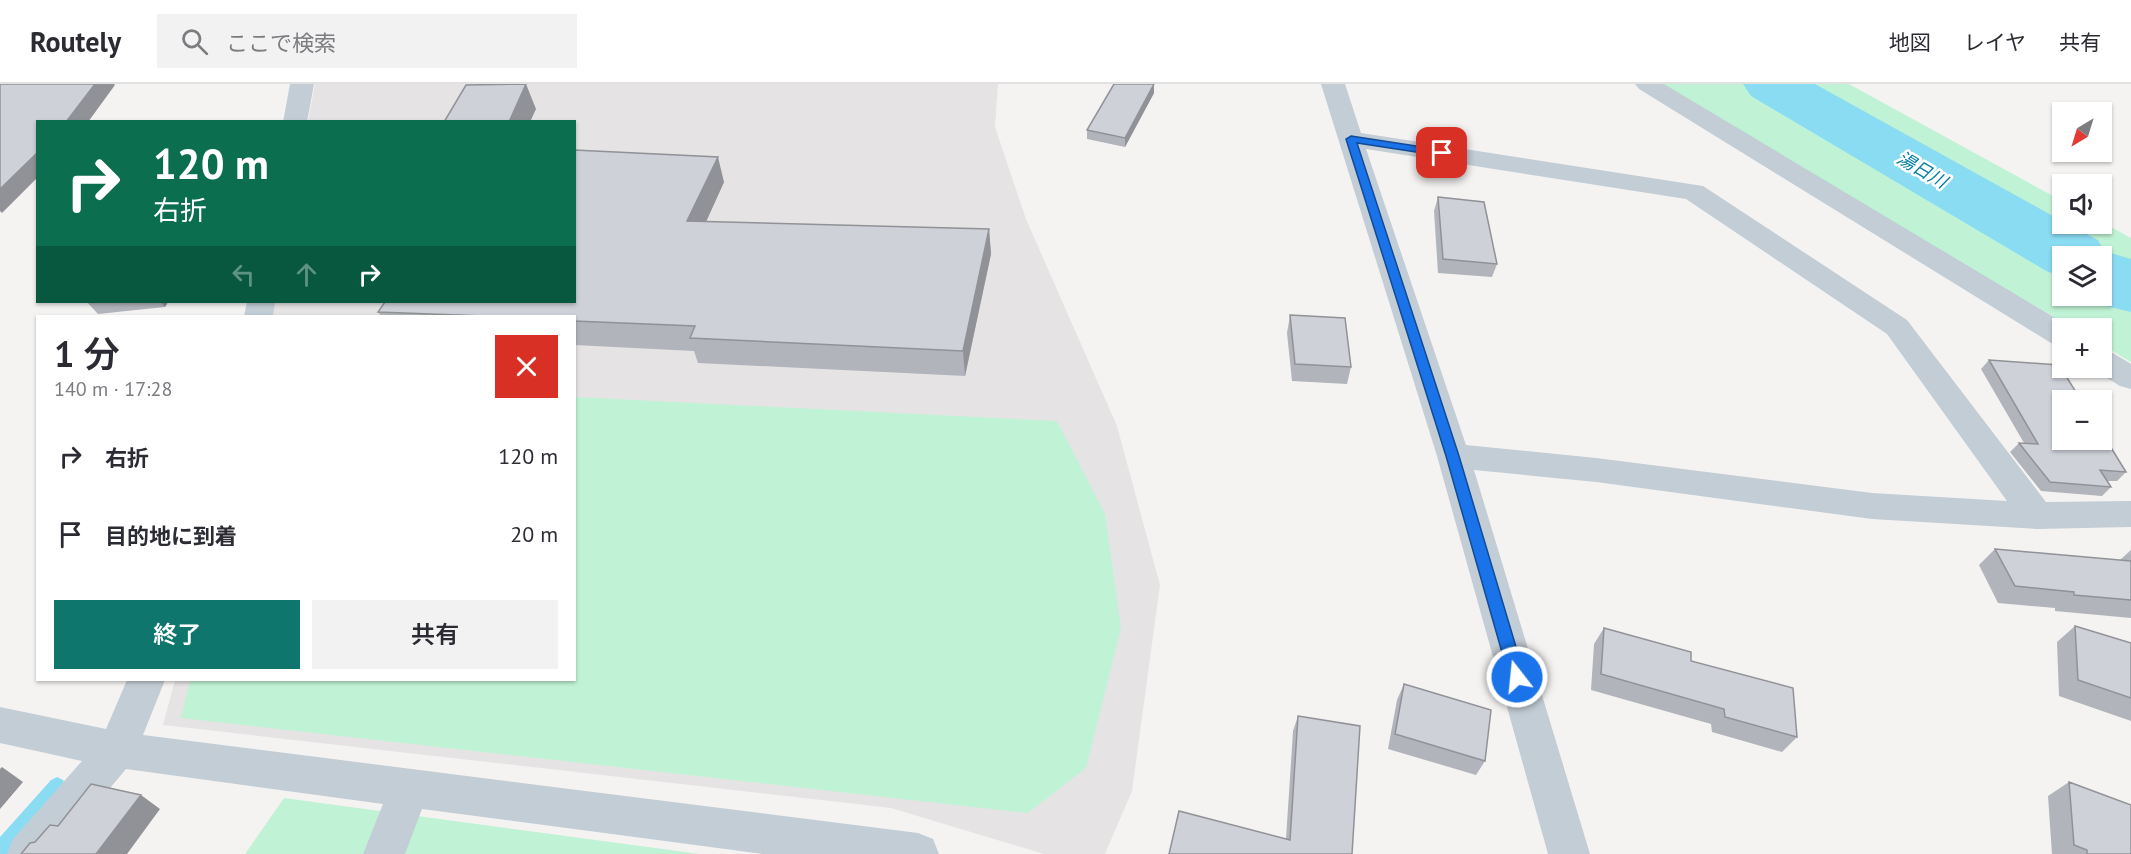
<!DOCTYPE html>
<html lang="ja">
<head>
<meta charset="utf-8">
<style>
	:root { --surface:#fff; --page:#f2f2f3; --text:#2b2b33; --muted:#7c7c81; --line:#e1e1e2; --accent:#0f766e }
	body { margin:0; font-family:"PT Sans","Noto Sans JP",sans-serif; background:var(--page); color:var(--text); height:100vh; display:flex; flex-direction:column; font-size:22px; white-space:nowrap }
	* { box-sizing:border-box; margin:0 }
	p { font-size:20px; color:var(--muted) }
	.icon { flex:none; width:33px; height:33px; fill:none; stroke:currentColor; stroke-width:2; stroke-linecap:round; stroke-linejoin:round }
	.map { position:relative; flex:1; overflow:hidden }
	.side { position:absolute; left:36px; top:231px; width:540px; height:366px; display:flex; flex-direction:column; background:var(--surface); border-radius:0px; box-shadow:0 2px 4px #0004 }
	.side>* { flex:none }
	.banner { position:absolute; left:36px; top:36px; width:540px; height:183px; border-radius:0px; box-shadow:0 2px 4px #0004; background:#0b6e4f; color:#fff; overflow:hidden }
	.needle { width:39px; rotate:218deg }
	.fabs { position:absolute; left:2052px; top:18px; display:grid; gap:12px }
	.fabs a { display:grid; place-items:center; width:60px; height:60px; border-radius:0px; background:var(--surface); box-shadow:0 2px 4px #0004; font-size:30px }
	.pin { position:absolute; display:grid; place-items:center; width:51px; height:51px; color:#fff; margin:-26px; border-radius:12px; box-shadow:0 3px 9px #0006 }
	.me { position:absolute; width:66px; margin:-33px; rotate:344deg; stroke-linejoin:round; filter:drop-shadow(0 0 4px #0008) }
	.turn { display:flex; align-items:center; gap:21px; height:126px; padding:0 18px; font-size:27px }
	.turn .icon { width:78px; height:78px; stroke-width:2.5 }
	.turn b { display:block; font-size:42px; line-height:51px }
	.lanes { display:flex; align-items:center; height:57px; padding:0 18px; background:#0003; justify-content:center; gap:30px; direction:ltr }
	.lanes .off { opacity:.35 }
	.round { display:grid; place-items:center; flex:none; width:63px; height:63px; border-radius:0px; background:var(--page) }
	.overview { display:flex; align-items:center; justify-content:space-between; height:102px; padding:0 18px }
	h1 { font-size:36px; font-weight:600; line-height:45px }
	.primary-button { display:flex; gap:12px; margin-top:auto; padding:12px 18px }
	.primary-button a { flex:1; height:69px; border-radius:0px; background:var(--accent); color:#fff; font-size:24px; font-weight:600; line-height:69px; text-align:center }
	.primary-button a+a { background:var(--page); color:var(--text) }
	ul { padding:0; list-style:none }
	li { display:flex; align-items:center; gap:18px; height:78px; padding:0 18px }
	li div { flex:1 }
	li b { display:block; font-size:22px }
	li em { font-style:normal }
	header { display:flex; align-items:center; gap:36px; box-sizing:border-box; height:84px; padding:0 30px; background:var(--surface); border-bottom:2px solid var(--line) }
	header strong { font-size:28px }
	nav { display:flex; gap:33px; margin-inline-start:auto; font-size:21px }
	.search { width:420px; height:54px; background:var(--page); display:flex; align-items:center; gap:15px; box-sizing:border-box; padding:0 21px; border-radius:0px; color:var(--muted); font-size:22px }
	.map>svg:first-child { display:block }
	.education { fill:#e6e3e4 }
	.green { fill:#c0f3d5; fill-rule:evenodd }
	.lines { fill:none; stroke-linecap:round; stroke-linejoin:round }
	.stream { fill:#8adcf3; fill-rule:evenodd }
	.river { fill:#8adcf3; fill-rule:evenodd }
	.minor { fill:#c3cdd5; fill-rule:evenodd }
	.wall { fill:#b1b4ba }
	.shaded-wall { fill:#909297 }
	.building { fill:#ced1d8; stroke:#909297; stroke-width:1.5 }
	.route { fill:#1a73e8; stroke:#114b97; stroke-width:1.5 }
	.labels { text-anchor:middle; stroke-width:5; stroke-linejoin:round; paint-order:stroke }
	.far-water-label { font-size:18px; font-style:italic; fill:#047fa2; stroke:#fff }
</style>
</head>
<body>
<header>
<strong>Routely</strong>
<div class="search"><svg class="icon" aria-label="search" viewBox="0 0 24 24"><circle cx="10" cy="10" r="6"/><path d="M15 15l6 6"/></svg>ここで検索</div>
<nav><a>地図</a><a>レイヤ</a><a>共有</a></nav>
</header>
<div class="map">
<svg width="2131" height="770" viewBox="0 0 2131 770">
	<rect width="100%" height="100%" fill="#f5f3f2"/>
	<path class="education" d="M315,0H998L995,43L1026,135L1117,342L1160,501L1132,707L1105,770H1044L891,724L163,641L175,596H574V232H272L275,218H574V38L308,37Z"/>
	<path class="green" d="M1655,0H1849L2062,117V140L2102,138L2131,154V278L2102,261V244H2073ZM2062,172H2102V212H2062Z
		M575,313L1057,337L1105,430L1121,544L1086,684L1028,729L181,634L190,596H574Z
		M284,714L700,770H245Z"/>
	<g class="lines">
		<path class="stream" d="M57,693L63,696L65,701L63,706L8,770H0V753L51,696Z"/>
		<path class="river" d="M1743,0H1815L2062,137V140H2067L2098,156L2104,167L2131,175V228L2106,222L2088,212H2102V172H2062V191L2048,188L1751,12Z"/>
		<path class="minor" d="M290,0H314L307,38H283Z
			M1321,0H1345L1361,49L1703,102L1907,236L2046,418L2131,417V443L2037,445L1872,435L1596,398L1474,386L1590,770H1548L1437,372ZM1366,65L1686,115L1887,250L2007,417L1872,409L1596,374L1466,361Z
			M1635,0H1664L2072,244H2062V262L2051,259L1639,5Z
			M247,218H275L273,232H244Z
			M2102,265L2113,269L2131,280V305L2120,302L2091,284H2102Z
			M127,596H165L143,651L918,749L933,755L939,770H763L422,725L405,770H363L383,720L126,685L55,770H7L13,755L82,677L0,659V623L106,645Z"/>
	</g>
	<path class="wall" d="M1154,0V9L1125,63L1087,55V46Z
		M724,98L706,138L989,145L991,170L965,292L698,279L694,267L574,261V232H381L378,228Z
		M1438,113L1497,180L1492,193L1438,189L1434,127Z
		M87,218H168L165,223L98,230Z
		M1290,231L1351,283L1347,300L1292,297L1287,249Z
		M1989,276L2126,388L2117,397H2107L2111,403L2102,412L2041,407L2010,368L2019,359H2024L1981,285Z
		M1995,465L2120,476L2131,466V534L2055,527V524L1998,519L1979,481Z
		M2075,542L2131,559V637L2059,612L2057,558Z
		M1604,544L1691,577L1797,653L1782,668L1712,648L1711,640L1591,606L1594,560Z
		M1404,600L1485,677L1476,691L1388,665L1397,616Z
		M1298,632L1352,770L1286,755L1293,647Z
		M2069,698L2131,770H2052L2048,712Z"/>
	<path class="shaded-wall" d="M95,0H114L115,1L88,38H66Z
		M526,0L536,25L530,38H509Z
		M1154,0V9L1125,63V54Z
		M38,68V93L2,129L0,127V105Z
		M718,73L724,98L695,162L687,137Z
		M989,145L991,170L965,292L963,267Z
		M161,218H168L165,223Z
		M2,683L23,698L0,725V685Z
		M141,711L160,725L127,770H96Z"/>
	<path class="building" d="M0,0H95L66,38H38V68L0,105Z
		M526,0L509,38H444L466,1Z
		M1114,0H1154L1125,54L1087,46Z
		M574,66L718,73L687,137L989,145L963,267L690,254L695,242L574,237V232H483L378,228L385,218H574Z
		M1438,113L1484,118L1497,180L1443,175Z
		M1290,231L1345,234L1351,283L1295,280Z
		M1989,276L2059,281L2081,316H2062V356H2102V349L2126,388L2100,386L2111,403L2050,398L2019,359L2038,360Z
		M1995,465L2131,477V516L2074,511V508L2015,502Z
		M2075,542L2131,559V614L2078,596Z
		M1604,544L1691,568V577L1793,604L1797,653L1725,633L1724,625L1601,590Z
		M1404,600L1491,626L1485,677L1395,650Z
		M1298,632L1360,642L1352,770H1169L1179,727L1290,756Z
		M2069,698L2131,721V770H2087V766L2074,761Z
		M91,700L141,711L96,770H21L30,759L35,758L50,741L58,742Z"/>
	<path class="route" d="M1351,52L1442,66L1448,69L1442,72L1357,59L1459,372L1525,593L1523,598L1517,600L1512,598L1509,593L1446,372L1346,55Z"/>
	<g class="labels">
		<g class="far-water-label">
			<text transform="translate(1922 86) rotate(30)" y="6">湯日川</text>
		</g>
	</g>
</svg>
<div class="fabs">
<a><svg class="needle" viewBox="-14 -14 28 28"><path d="M0-13l5 13h-10z" fill="#e53935"/><path d="M0 13l5-13h-10z" fill="#7c7c81"/></svg></a>
<a><svg class="icon" aria-label="sound" viewBox="0 0 24 24"><path d="M4 9h4l5-4v14l-5-4H4zM17 9q2 3 0 6"/></svg></a>
<a><svg class="icon" aria-label="layers" viewBox="0 0 24 24"><path d="M12 4l9 5-9 5-9-5zM3 14l9 5 9-5"/></svg></a>
<a>+</a>
<a>−</a>
</div>
<div class="pin" style="left:1442px;top:69px;background:#d93025"><svg class="icon" aria-label="arrive" viewBox="0 0 24 24"><path d="M6 21V4h12l-3 4 3 4H6"/></svg></div>
<svg class="me" style="left:1517px;top:593px" viewBox="-20 -20 40 40"><circle r="17" fill="#1a73e8" stroke="#fff" stroke-width="3"/><path d="M0-11L8 9 0 5-8 9z" fill="#fff"/></svg>
<div class="banner">
<div class="turn"><svg class="icon" aria-label="right" viewBox="0 0 24 24"><path d="M7 20v-9h11M14 6l5 5-5 5"/></svg><div><b>120 m</b>右折</div></div>
<div class="lanes"><svg class="icon off" aria-label="left" viewBox="0 0 24 24"><path d="M17 20v-9H6M10 6l-5 5 5 5"/></svg><svg class="icon off" aria-label="ahead" viewBox="0 0 24 24"><path d="M12 20V5M6 11l6-6 6 6"/></svg><svg class="icon" aria-label="right" viewBox="0 0 24 24"><path d="M7 20v-9h11M14 6l5 5-5 5"/></svg></div>
</div>
<section class="side">
<div class="overview"><div><h1>1 分</h1><p>140 m · 17:28</p></div><a class="round" style="background:#d93025;color:#fff"><svg class="icon" aria-label="close" viewBox="0 0 24 24"><path d="M6 6l12 12M18 6L6 18"/></svg></a></div>
<ul>
<li><svg class="icon" aria-label="right" viewBox="0 0 24 24"><path d="M7 20v-9h11M14 6l5 5-5 5"/></svg><div><b>右折</b></div><em>120 m</em></li>
<li><svg class="icon" aria-label="arrive" viewBox="0 0 24 24"><path d="M6 21V4h12l-3 4 3 4H6"/></svg><div><b>目的地に到着</b></div><em>20 m</em></li>
</ul>
<div class="primary-button"><a>終了</a><a>共有</a></div>
</section>
</div>
</body>
</html>
